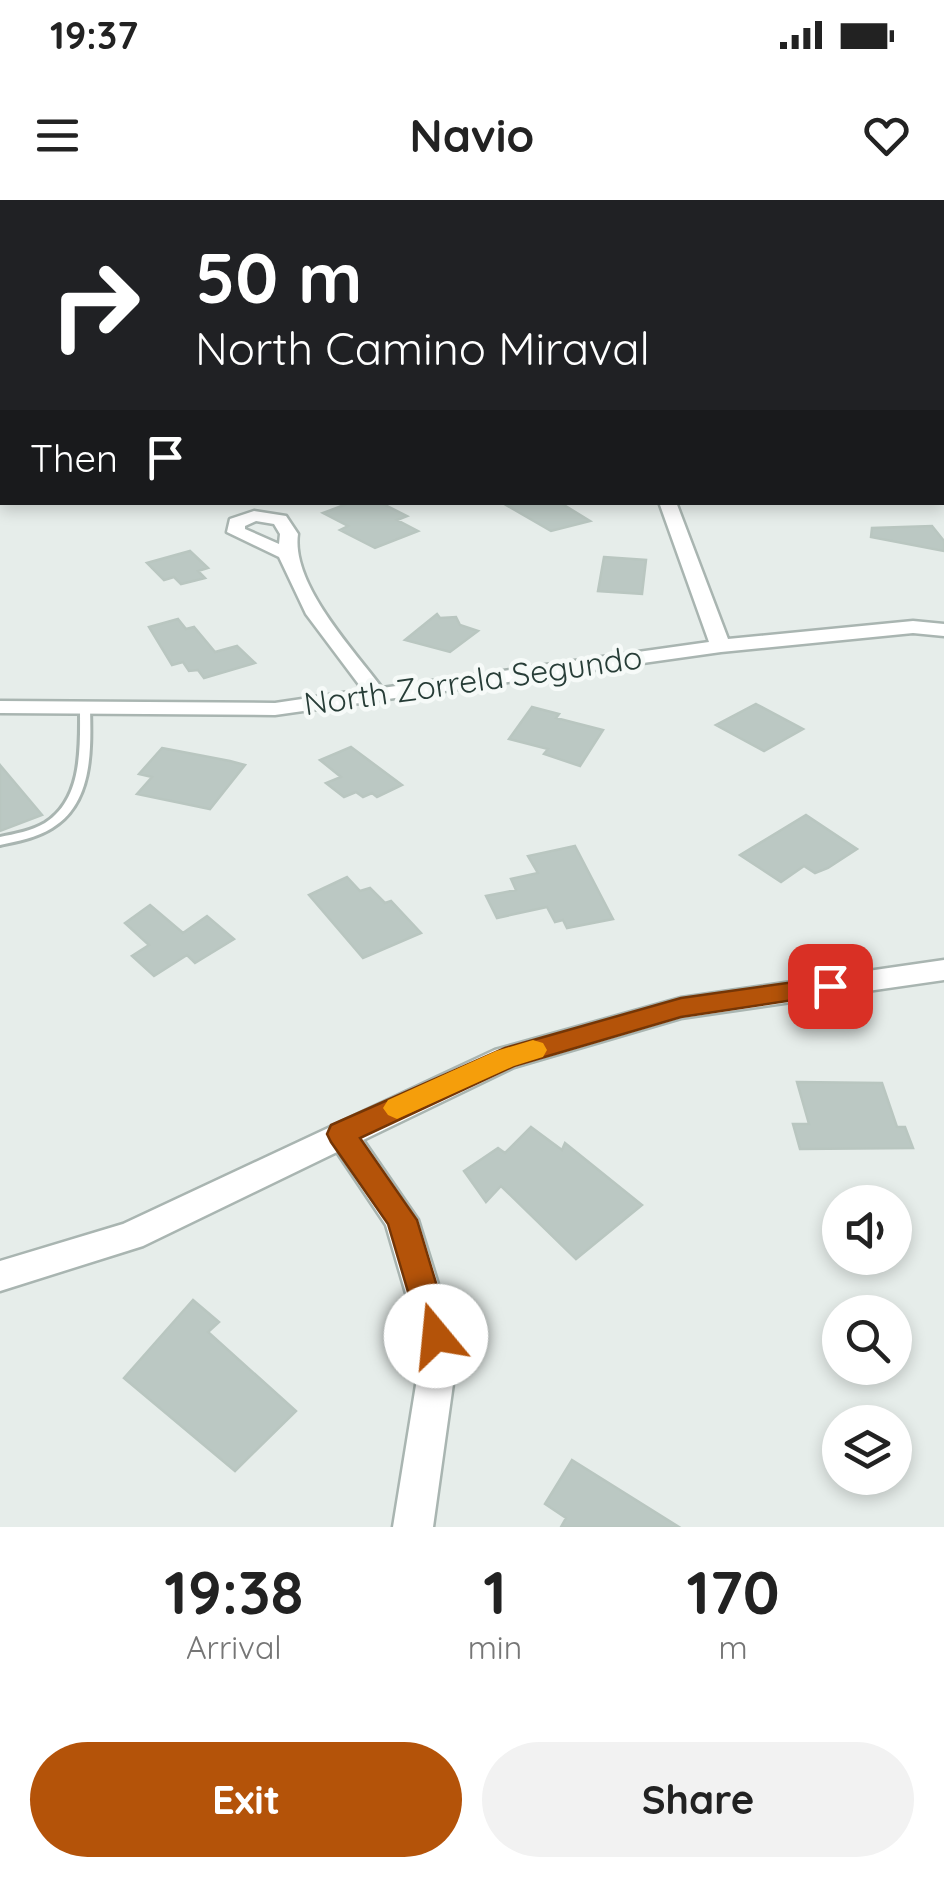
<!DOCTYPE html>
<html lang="en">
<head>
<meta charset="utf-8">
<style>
	:root { --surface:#fff; --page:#f2f2f2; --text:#222; --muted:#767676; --accent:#b45309 }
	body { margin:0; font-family:Quicksand,sans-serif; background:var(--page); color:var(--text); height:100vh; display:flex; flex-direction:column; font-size:38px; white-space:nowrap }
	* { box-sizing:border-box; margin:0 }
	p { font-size:32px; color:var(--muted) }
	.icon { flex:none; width:55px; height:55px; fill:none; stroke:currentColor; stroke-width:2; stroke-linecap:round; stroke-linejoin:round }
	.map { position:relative; height:1327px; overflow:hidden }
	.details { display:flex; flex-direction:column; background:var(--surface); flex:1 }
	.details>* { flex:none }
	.banner { position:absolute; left:0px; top:0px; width:945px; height:305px; box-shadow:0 5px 15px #0003; background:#202124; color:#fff; overflow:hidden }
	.controls { position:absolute; left:822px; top:985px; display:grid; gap:20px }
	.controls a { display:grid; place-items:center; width:90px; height:90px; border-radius:50%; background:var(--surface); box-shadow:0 5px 15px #0003; font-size:50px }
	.pin { position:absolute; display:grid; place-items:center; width:85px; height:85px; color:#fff; margin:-42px; border-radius:20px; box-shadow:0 5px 15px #0006 }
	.me { position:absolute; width:110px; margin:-55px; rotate:343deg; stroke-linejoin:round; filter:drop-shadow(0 0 8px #0008) }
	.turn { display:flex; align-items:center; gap:35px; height:210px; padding:0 30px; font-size:45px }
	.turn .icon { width:130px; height:130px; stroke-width:2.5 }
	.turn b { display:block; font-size:70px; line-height:85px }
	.then { display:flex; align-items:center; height:95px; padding:0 30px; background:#0003; gap:20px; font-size:38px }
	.eta { display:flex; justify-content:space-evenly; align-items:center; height:170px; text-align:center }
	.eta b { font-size:60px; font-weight:800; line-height:70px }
	.button { display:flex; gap:20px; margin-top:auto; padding:20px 30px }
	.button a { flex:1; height:115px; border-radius:60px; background:var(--accent); color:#fff; font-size:40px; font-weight:800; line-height:115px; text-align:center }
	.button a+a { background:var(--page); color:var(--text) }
	.status { display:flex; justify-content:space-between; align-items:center; height:70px; padding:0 50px; background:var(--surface); direction:ltr }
	.status svg { height:28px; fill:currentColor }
	header { display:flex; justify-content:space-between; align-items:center; height:130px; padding:0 30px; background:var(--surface); font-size:45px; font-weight:800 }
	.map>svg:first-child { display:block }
	.building { fill:#bbc8c3; stroke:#b9c6c0; stroke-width:2.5 }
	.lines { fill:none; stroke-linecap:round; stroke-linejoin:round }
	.lane-casing { stroke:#a9b5b1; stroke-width:6 }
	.street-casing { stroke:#a9b5b1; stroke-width:5 }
	.lane { fill:#fff; fill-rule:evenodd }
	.street { fill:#fff; fill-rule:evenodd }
	.route { fill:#b45309; stroke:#753606; stroke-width:2.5 }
	.slow { fill:#f59e0b }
	.labels { text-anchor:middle; stroke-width:9; stroke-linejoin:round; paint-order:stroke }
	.street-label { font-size:32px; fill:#273d37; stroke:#f6faf8 }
</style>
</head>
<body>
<div class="status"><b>19:37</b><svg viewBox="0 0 49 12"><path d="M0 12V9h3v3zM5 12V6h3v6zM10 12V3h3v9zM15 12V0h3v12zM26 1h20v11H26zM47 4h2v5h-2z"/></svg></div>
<header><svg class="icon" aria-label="menu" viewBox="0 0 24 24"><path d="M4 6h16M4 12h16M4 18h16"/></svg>Navio<svg class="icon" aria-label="heart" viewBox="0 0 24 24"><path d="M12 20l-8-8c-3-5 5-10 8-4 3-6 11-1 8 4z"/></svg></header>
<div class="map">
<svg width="944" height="1327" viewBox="0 0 944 1327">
	<rect width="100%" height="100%" fill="#e6edea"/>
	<path class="building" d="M352,302H379L407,316L397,320L418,331L375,348L340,330L348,326L323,313Z
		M501,302H559L590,321L551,331Z
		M932,326L944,341V351L871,337L872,328Z
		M190,351L208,368L198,371L205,378L181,384L174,377L164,380L147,363Z
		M604,357L646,360L642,394L598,391Z
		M437,414L440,418L456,417L460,425L478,431L450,452L405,440Z
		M178,419L186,429L194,427L215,452L237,446L255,463L204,478L198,470L189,471L183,462L172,465L149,427Z
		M756,504L803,529L764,551L716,525Z
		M532,507L559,514L556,518L603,530L580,566L544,554L548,549L509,539Z
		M351,547L402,585L377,597L372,593L363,597L356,592L344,597L326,583L341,577L320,560Z
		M162,548L230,561L245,565L210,609L137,594L152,577L139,574Z
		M0,565L42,615L0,631Z
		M806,615L857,649L828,668L815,673L804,666L781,682L740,655Z
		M575,646L613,719L567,728L563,720L555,722L547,707L497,718L486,696L516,690L511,679L538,673L528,656Z
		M347,677L360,691L370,688L385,703L391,701L421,733L363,758L309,695Z
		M150,705L183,733L207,716L234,739L195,763L187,755L154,776L132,756L149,745L125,723Z
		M797,882L882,883L897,927H905L913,948L800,949L793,924H809Z
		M531,927L562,950L565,943L642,1005L576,1059L501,986L486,1002L464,971L498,948L505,953Z
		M193,1100L219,1122L208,1132L296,1211L235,1271L124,1178Z
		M572,1260L679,1327H561L566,1318L545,1304Z"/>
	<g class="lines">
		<g class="lane-casing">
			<path id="lane" d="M85,505L90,508C91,550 93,603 52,628C36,638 18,641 0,645V637C15,634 31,631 45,623C83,599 80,547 80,508Z"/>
		</g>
		<g class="street-casing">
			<path id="street" d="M693,0H703L705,2H695Z
				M0,79H2V86H0Z
				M942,179H944V188H942Z
				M942,201H944V209H942Z
				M659,302H676L728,439L913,421L944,424V436L913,433L721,452L275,515L0,513V501L275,503L363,490L306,414L279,357L227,332L230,319L254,311L286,316L298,334C291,384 353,449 382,488L709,442ZM256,321L274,324L280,334L279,344L245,329V326Z
				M944,760V780L681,818L514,867L363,940L418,1020L458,1148L433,1327H393L422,1148L386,1025L337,952L143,1046L0,1091V1061L123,1024L495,850L681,798Z"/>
		</g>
		<use href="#lane" class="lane"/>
		<use href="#street" class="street"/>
	</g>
	<path class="route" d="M830,777L839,780L842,786L839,793L681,817L514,866L360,938L417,1020L452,1136L448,1146L436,1151L424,1146L388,1024L331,942L327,934L331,925L505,848L681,798Z"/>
	<path class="slow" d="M533,840L543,843L547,850L543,857L514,866L397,919L388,915L383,908L388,900L496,851Z"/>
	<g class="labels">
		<g class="street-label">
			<text transform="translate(473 481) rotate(-8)" y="11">North Zorrela Segundo</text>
		</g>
	</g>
</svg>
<div class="controls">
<a><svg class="icon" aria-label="sound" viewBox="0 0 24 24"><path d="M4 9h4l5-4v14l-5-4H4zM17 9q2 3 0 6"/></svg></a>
<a><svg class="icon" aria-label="search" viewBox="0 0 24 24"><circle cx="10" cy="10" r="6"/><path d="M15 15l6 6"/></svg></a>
<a><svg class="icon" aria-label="layers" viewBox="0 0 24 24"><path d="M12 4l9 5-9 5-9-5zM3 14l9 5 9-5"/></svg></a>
</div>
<div class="pin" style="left:830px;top:786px;background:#d93025"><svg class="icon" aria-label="arrive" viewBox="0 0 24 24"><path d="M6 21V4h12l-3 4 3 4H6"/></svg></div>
<svg class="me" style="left:436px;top:1136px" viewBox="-20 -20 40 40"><circle r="19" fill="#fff"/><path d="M0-13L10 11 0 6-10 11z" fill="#b45309"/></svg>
<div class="banner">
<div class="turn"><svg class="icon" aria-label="right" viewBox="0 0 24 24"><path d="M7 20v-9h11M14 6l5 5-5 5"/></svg><div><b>50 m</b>North Camino Miraval</div></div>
<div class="then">Then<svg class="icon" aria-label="arrive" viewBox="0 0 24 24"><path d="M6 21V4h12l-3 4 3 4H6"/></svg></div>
</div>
</div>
<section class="details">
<div class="eta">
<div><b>19:38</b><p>Arrival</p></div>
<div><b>1</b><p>min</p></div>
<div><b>170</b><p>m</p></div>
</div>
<div class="button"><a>Exit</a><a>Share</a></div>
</section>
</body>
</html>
